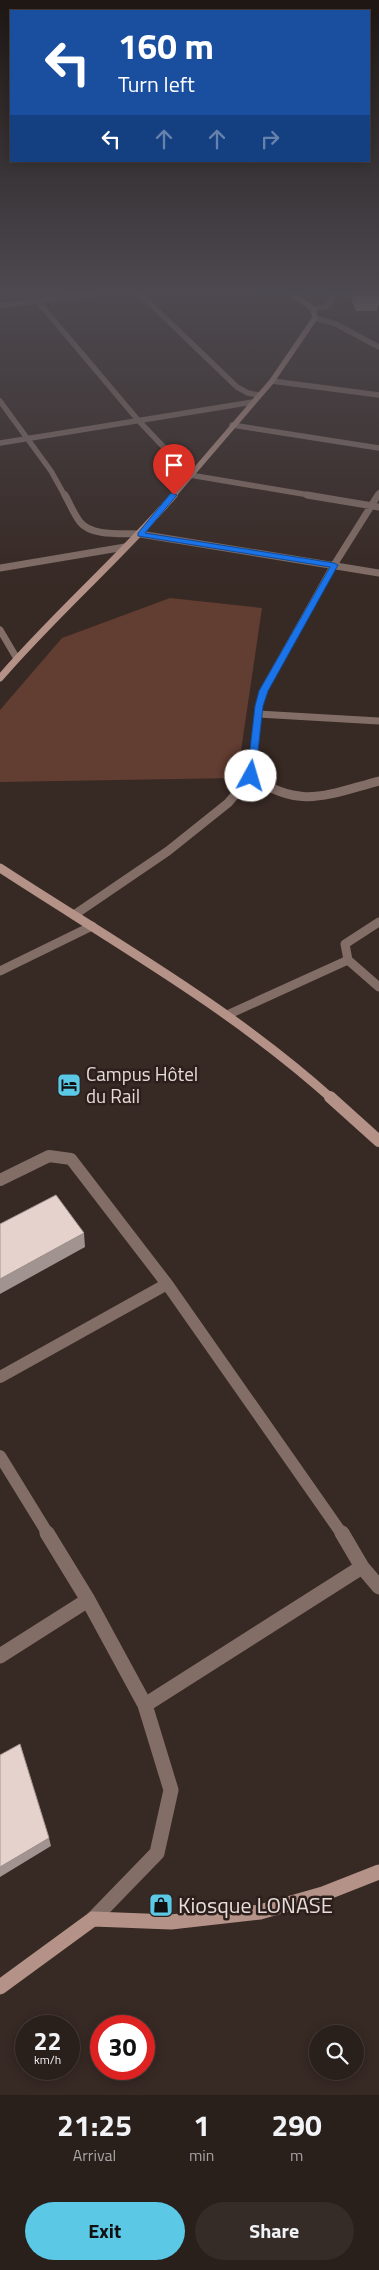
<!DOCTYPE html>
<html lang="en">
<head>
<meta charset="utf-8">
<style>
	:root { --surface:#291f1b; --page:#352c28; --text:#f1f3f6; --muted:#a5a2a3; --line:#453d3a; --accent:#5bc8e6 }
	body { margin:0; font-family:"Titillium Web",sans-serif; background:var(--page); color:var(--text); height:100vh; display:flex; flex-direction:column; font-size:19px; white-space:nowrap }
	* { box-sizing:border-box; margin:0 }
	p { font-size:16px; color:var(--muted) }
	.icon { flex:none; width:28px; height:28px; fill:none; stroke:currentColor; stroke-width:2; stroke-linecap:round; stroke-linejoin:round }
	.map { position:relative; height:2095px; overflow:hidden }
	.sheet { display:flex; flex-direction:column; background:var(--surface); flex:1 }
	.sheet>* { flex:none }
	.hud { position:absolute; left:10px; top:10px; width:360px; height:152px; border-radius:0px; box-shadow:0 2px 12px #0003,0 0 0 1px var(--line); background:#1a4fa0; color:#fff; overflow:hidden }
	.fabs { position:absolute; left:309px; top:2025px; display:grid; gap:10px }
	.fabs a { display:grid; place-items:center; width:55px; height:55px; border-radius:50%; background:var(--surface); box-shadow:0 2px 12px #0003,0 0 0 1px var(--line); font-size:25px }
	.speed { position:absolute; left:15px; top:2015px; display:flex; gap:10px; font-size:25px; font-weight:700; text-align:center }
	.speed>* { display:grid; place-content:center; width:65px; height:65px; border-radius:50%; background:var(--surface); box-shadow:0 2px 12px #0003,0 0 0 1px var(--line); line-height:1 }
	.speed small { font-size:12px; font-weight:400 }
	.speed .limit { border:8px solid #d22; background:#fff; color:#111 }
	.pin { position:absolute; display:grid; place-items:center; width:42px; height:42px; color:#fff; margin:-51px -21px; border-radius:50% 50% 50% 0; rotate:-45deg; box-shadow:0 0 5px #0007 }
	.pin .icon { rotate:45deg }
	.me { position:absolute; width:55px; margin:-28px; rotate:6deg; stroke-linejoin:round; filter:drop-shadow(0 0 4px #0008) }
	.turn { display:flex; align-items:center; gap:18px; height:105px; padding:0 25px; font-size:22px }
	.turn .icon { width:65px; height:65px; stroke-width:2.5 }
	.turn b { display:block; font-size:35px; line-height:42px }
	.lanes { display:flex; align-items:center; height:48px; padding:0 25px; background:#0003; justify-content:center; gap:25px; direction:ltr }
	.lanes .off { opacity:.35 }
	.eta { display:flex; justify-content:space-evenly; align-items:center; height:85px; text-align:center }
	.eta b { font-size:30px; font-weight:700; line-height:35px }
	.cta { display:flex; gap:10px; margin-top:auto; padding:10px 25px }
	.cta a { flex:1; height:58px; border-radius:30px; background:var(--accent); color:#111; font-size:20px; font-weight:700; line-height:58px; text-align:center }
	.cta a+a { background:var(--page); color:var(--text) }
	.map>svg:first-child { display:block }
	.green { fill:#623d31 }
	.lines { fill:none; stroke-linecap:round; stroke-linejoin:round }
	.street-far4 { stroke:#836e67; stroke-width:5.5 }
	.street-far3 { stroke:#836e67; stroke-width:7 }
	.street-far2 { stroke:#836e67; stroke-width:9 }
	.street-far1 { stroke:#836e67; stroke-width:12 }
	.street { stroke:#836e67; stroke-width:15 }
	.secondary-far4 { stroke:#b59287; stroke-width:5.5 }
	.secondary-far3 { stroke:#b59287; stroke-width:7 }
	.secondary-far2 { stroke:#b59287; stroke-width:9 }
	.secondary-far1 { stroke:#b59287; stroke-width:12 }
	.secondary { stroke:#b59287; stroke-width:15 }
	.wall { fill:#c6b5af }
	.shaded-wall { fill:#a1938f }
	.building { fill:#e6d2cc; stroke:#a1938f }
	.route { fill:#1a73e8; stroke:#114b97 }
	.labels { text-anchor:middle; stroke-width:5; stroke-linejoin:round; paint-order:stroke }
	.poi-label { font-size:19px; fill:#e6dcd9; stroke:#2d1f1b; text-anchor:start }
	.near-poi-label { font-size:22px; fill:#e6dcd9; stroke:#2d1f1b; text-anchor:start }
</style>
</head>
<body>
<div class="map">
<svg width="379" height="2095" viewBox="0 0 379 2095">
	<rect width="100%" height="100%" fill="#372924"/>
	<path class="green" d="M170,598L262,608L237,778L0,782V710L62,638Z"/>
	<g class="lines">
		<path class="street-far4" d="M29,291L138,420L190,475L315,496
			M137,291L237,387L248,393L259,395
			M331,293H379
			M0,306L108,291
			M313,309L325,307L331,302L332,291
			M315,318L336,324L379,347
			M272,381L379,395
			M0,401L51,471L65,496
			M232,425L379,448
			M0,443L253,402
			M377,496L379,493"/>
		<path class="street-far3" d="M65,495C70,504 74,514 80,522C92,537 123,533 140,534L379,573
			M307,495L379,507
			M0,568L125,547
			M0,630L16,657
			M258,714L379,721
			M253,759L259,706L263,691L334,565L378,495"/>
		<path class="street-far2" d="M251,776C300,810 326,795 379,781
			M74,915L168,851L228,803L251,776L253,758
			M379,922L345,944L348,960L379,987
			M0,971L92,926
			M227,1015L348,960"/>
		<path class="street-far1" d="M0,1180L49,1156L71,1159L167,1284L342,1534
			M0,1377L167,1284
			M0,1456L48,1534"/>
		<path class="street" d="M47,1533L88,1600L145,1705
			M342,1533L362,1567L379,1587
			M0,1656L88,1600
			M93,1919L157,1853L171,1790L145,1705L362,1567"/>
		<path class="secondary-far4" d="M173,496L272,381L315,318L313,309L289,291"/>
		<path class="secondary-far3" d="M0,678C55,614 119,559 174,495"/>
		<path class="secondary-far2" d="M0,868C112,941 231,1008 331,1098"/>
		<path class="secondary-far1" d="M330,1097L379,1141"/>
		<path class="secondary" d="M0,1987L93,1919L171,1922L260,1912L323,1894L379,1872"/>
	</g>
	<path class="wall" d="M352,291H379V306H377V311H356L351,299Z"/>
	<path class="shaded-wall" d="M84,1233L85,1247L0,1294V1279Z
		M49,1838L51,1846L0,1877V1867Z"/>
	<path class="building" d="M352,291H379V297H375L378,302L357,303Z
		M56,1195L84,1233L0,1279V1224Z
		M20,1744L49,1838L0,1867V1755Z"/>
	<linearGradient id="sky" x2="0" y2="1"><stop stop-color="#1e1714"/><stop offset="0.5" stop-color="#4d4950"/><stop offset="1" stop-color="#4d4950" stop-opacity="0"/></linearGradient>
	<rect width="379" height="585" fill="url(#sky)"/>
	<path class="route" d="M171,493L177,495L145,533L334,563L338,565L268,691L263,706L255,778L247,776L255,706L259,691L330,567L138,536V533Z"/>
	<defs>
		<g id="hotel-square" transform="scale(1.25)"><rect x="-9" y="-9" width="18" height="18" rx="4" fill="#5bc8e6" stroke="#2d1f1b"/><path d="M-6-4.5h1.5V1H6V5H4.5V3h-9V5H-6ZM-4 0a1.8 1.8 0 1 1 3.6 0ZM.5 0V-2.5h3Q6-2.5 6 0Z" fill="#111"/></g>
		<g id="shop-square" transform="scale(1.25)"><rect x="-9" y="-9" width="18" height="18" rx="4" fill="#5bc8e6" stroke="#2d1f1b"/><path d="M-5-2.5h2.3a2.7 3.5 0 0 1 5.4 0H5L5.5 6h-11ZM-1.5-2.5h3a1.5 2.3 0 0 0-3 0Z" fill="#111"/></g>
	</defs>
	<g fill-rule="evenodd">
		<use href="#hotel-square" x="69" y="1085"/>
		<use href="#shop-square" x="161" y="1905"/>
	</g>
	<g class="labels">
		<g class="poi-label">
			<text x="86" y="1081">Campus Hôtel<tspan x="86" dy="22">du Rail</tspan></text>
		</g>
		<g class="near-poi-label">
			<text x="178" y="1913">Kiosque LONASE</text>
		</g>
	</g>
</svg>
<div class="fabs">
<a><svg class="icon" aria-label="search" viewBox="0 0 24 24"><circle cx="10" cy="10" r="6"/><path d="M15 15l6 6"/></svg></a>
</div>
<div class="speed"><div>22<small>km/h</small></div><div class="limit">30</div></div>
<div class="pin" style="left:174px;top:495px;background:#d93025"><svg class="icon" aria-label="arrive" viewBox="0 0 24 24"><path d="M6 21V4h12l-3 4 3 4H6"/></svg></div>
<svg class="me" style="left:251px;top:776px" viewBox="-20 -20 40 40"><circle r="19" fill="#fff"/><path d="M0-13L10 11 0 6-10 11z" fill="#1a73e8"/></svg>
<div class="hud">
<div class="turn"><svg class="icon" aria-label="left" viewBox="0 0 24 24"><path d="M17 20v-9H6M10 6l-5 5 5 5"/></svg><div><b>160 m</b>Turn left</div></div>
<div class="lanes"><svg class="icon" aria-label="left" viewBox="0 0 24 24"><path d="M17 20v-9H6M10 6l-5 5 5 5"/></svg><svg class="icon off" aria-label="ahead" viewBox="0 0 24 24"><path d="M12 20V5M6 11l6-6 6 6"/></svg><svg class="icon off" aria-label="ahead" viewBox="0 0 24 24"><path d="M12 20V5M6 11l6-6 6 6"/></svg><svg class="icon off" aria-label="right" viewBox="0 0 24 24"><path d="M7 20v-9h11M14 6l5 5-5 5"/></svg></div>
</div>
</div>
<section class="sheet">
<div class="eta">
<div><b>21:25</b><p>Arrival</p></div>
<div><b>1</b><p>min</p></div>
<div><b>290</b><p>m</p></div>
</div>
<div class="cta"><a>Exit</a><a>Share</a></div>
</section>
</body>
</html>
